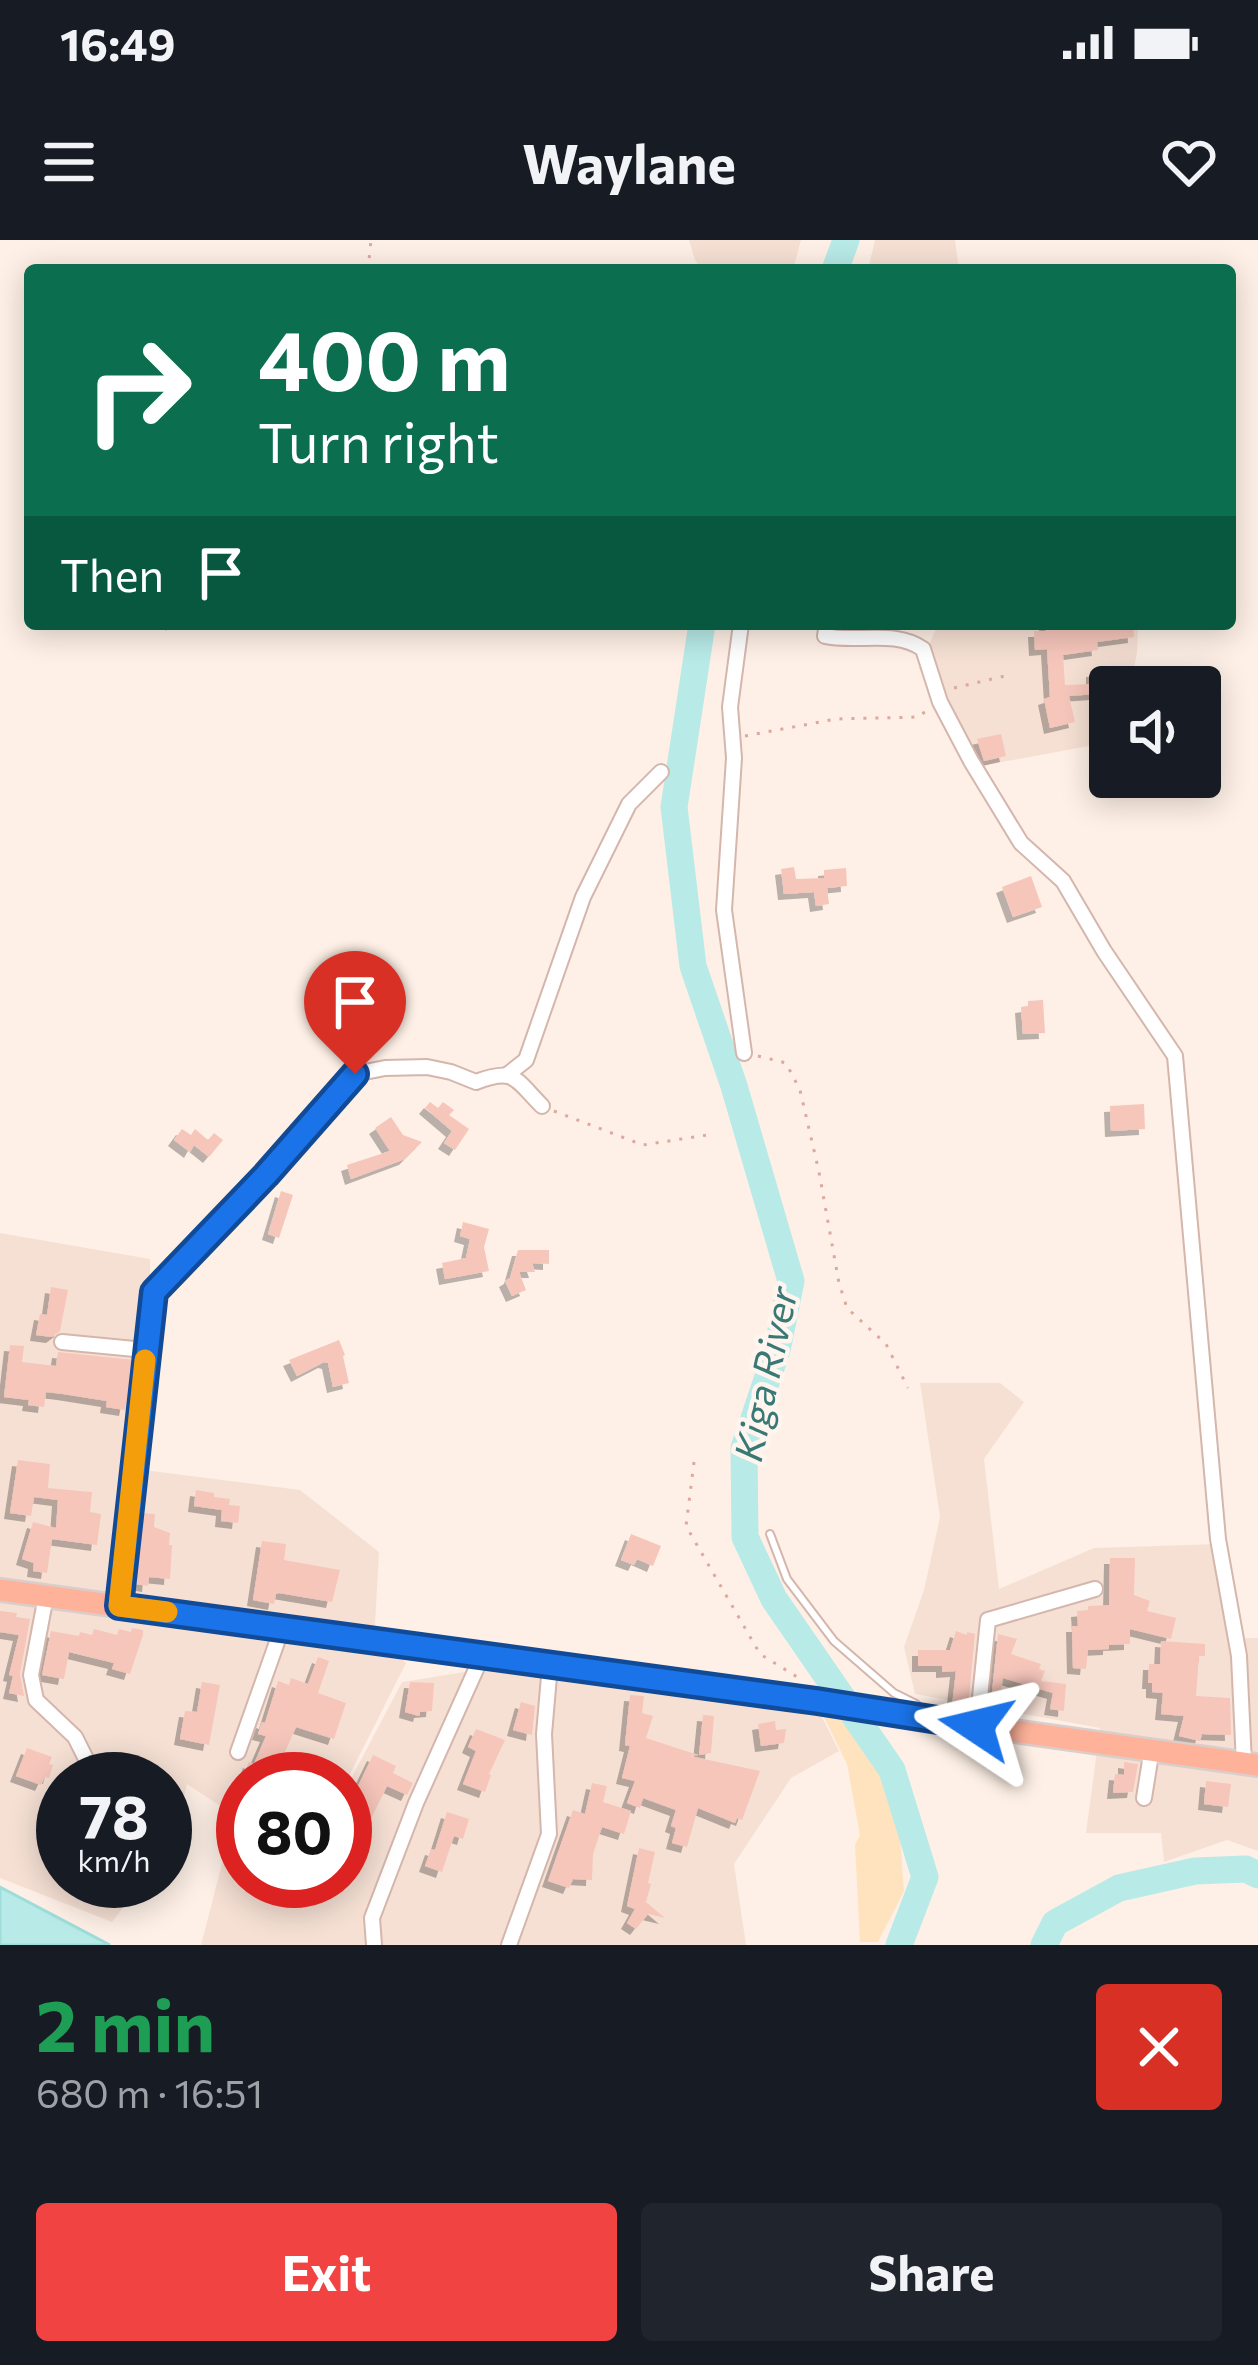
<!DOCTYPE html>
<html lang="en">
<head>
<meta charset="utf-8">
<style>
	:root { --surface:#171b24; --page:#20242c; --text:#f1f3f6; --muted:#9ea1a6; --accent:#f14442 }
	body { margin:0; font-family:Commissioner,sans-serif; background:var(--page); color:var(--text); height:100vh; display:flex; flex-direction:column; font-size:45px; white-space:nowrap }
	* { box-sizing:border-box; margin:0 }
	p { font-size:39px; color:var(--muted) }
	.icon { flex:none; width:66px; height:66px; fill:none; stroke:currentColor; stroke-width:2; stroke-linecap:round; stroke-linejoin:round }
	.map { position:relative; height:1705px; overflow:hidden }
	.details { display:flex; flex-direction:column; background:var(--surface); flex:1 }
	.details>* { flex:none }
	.hud { position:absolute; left:24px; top:24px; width:1212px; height:366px; border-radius:12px; box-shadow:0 6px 30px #0003; background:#0b6e4f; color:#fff; overflow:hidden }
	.controls { position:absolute; left:1089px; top:426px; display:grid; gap:24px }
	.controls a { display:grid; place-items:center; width:132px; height:132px; border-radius:12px; background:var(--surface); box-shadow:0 6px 30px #0003; font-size:60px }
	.speed { position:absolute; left:36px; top:1512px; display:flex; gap:24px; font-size:60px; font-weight:700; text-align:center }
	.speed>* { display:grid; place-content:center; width:156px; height:156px; border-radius:50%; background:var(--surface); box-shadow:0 6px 30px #0003; line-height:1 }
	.speed small { font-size:30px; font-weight:400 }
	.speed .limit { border:18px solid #d22; background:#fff; color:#111 }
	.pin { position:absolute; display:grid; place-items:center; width:102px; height:102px; color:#fff; margin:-123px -51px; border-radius:50% 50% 50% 0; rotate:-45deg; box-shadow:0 0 12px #0007 }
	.pin .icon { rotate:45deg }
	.me { position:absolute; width:132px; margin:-66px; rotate:280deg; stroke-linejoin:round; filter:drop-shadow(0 0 9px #0008) }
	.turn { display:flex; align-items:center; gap:42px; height:252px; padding:0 36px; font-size:54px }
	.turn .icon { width:156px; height:156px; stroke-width:2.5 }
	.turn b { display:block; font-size:84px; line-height:102px }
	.then { display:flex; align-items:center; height:114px; padding:0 36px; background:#0003; gap:24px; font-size:45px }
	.round { display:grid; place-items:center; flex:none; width:126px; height:126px; border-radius:12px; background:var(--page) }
	.summary { display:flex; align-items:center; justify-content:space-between; height:204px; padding:0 36px }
	h1 { font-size:72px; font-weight:700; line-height:90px; color:#1e9e55 }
	.action { display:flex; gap:24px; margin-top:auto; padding:24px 36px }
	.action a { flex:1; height:138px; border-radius:12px; background:var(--accent); color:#fff; font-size:48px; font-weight:700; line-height:138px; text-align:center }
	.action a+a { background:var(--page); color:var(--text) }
	.status { display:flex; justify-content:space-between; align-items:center; height:84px; padding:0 60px; background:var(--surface); direction:ltr }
	.status svg { height:33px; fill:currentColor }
	header { display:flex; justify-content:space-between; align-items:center; height:156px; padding:0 36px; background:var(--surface); font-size:54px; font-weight:700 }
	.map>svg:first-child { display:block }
	.residential { fill:#f6e0d4 }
	.sand { fill:#ffe3bf }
	.water { fill:#b8eae7; stroke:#9eddd9; stroke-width:3 }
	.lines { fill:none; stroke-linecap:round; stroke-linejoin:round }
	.river { stroke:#b8eae7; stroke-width:27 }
	.building { fill:#f6c6bb; filter:url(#shadow) }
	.service-casing { stroke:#d4b6ad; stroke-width:10 }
	.minor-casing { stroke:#d4b6ad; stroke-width:18 }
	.trunk-casing { stroke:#dacecc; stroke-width:26 }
	.path { stroke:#dba99e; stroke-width:3; stroke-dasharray:3 9; stroke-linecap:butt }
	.service { stroke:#fff; stroke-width:6 }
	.minor { stroke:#fff; stroke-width:14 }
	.trunk { stroke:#feb29a; stroke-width:21 }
	.route-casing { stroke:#114b97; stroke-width:30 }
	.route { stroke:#1a73e8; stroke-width:21 }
	.slow { stroke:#f59e0b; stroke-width:21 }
	.labels { text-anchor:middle; stroke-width:9; stroke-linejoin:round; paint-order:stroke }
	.water-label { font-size:39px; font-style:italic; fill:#387976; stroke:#fff5ee }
</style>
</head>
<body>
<div class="status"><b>16:49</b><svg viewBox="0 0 49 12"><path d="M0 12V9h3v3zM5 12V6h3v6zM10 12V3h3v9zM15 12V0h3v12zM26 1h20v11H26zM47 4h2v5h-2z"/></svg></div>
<header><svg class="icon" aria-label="menu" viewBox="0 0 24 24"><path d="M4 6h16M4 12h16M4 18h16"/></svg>Waylane<svg class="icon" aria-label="heart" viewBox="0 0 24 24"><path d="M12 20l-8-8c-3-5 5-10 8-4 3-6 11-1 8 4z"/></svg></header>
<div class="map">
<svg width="1258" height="1705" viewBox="0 0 1258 1705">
	<defs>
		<filter id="shadow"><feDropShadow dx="-6" dy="6" stdDeviation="0" flood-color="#0004"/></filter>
	</defs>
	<rect width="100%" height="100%" fill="#fef0e6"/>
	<path class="residential" d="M689,0H801L793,30H702L695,20Z
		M875,0H955L959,30H868Z
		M938,384H1138L1137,413L1130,447H1110V502L981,526L919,428Z
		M0,993L150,1019V1091L144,1230L300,1250L379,1312L375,1385L406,1423L345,1544V1539H243V1581L187,1544L173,1602L165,1612V1539H63V1641H143L112,1682L0,1638Z
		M920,1143H1000L1024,1162L984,1219L999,1349L1094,1308L1217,1304L1238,1398H1258V1611L1227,1600L1164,1622L1161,1593H1086L1100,1488L915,1454L904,1407L924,1350L940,1277Z
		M489,1428L820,1473L839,1511L791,1538L734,1624L746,1705H201L224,1616L243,1610V1641H345V1550L402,1442Z"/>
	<path class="sand" d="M825,1456L839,1460L877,1512L892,1540L899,1584L904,1651L878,1702H860L855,1605L860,1595L847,1524L824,1477Z"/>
	<path class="water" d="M0,1647L110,1705H0Z"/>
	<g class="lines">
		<path class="river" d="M835,30L846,0
			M702,384L674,567L693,726L734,846L791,1041L777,1110L744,1208L745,1297L774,1359L892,1530L925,1637L899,1705
			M1044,1705L1055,1683L1119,1648L1195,1631L1246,1629L1258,1635"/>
	</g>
	<path class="building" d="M1045,384H1058L1059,390L1133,384L1134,397L1097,402L1098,410L1063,415L1065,445L1092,444V431L1112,430L1113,447H1110V453L1069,456L1075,482L1050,488L1044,459L1050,457L1047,409L1035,410L1034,391H1046Z
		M1001,494L1006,516L984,521L977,499Z
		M794,627L796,639L824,638V630L846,628L847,646L827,648L829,664L816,666L814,652L784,654L781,629Z
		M1031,636L1042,667L1013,677L1002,647Z
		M1043,760L1045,793L1023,794L1021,767L1028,766V761Z
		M430,862L438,868L443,862L454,870L449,875L469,889L455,910L444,903L452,891L425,868Z
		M1144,864L1145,889L1111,891L1110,866Z
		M391,877L403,895L422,902L405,919L351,939L347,925L390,911L375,888Z
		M182,889L191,895L195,889L208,900L214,893L223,900L209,917L194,905L190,912L174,900Z
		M281,951L293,955L279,998L268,994Z
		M463,982L489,989L484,1007L489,1031L445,1039L442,1023L466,1018L470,999L460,996Z
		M518,1010H549V1024L532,1023L535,1032H519L526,1050L512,1056L505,1041L510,1038Z
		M51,1047L68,1050L60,1091L52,1097L36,1095L40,1074L47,1075Z
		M339,1100L345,1115L343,1116L349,1143L333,1147L328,1123L324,1122L297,1136L289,1120Z
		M10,1105L24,1106L22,1122L56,1126L58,1112L135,1120L132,1147L130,1146L125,1170L106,1167L107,1161L63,1154L46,1152L44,1167L28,1165L29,1160L4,1157Z
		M18,1220L50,1224L48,1248L92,1252L90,1272L101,1274L97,1305L52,1299L47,1333L33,1331L34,1323L22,1319L33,1282L56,1288L58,1260L34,1257L31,1276L10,1273Z
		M196,1250L214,1253V1257L230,1259L229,1265L240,1266L238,1283L221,1281L222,1270L194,1266Z
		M141,1273L155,1274L154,1287L170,1293L169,1305H172L170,1339L149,1337L148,1346L135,1344L141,1298L138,1297Z
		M631,1294L661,1306L653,1326L637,1319L634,1325L621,1320Z
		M262,1301L286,1304L284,1320L340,1330L332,1362L279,1353L276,1354L274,1364L253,1360Z
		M1110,1318H1135L1134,1355L1150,1361L1147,1371L1176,1378L1171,1399L1130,1389V1404L1109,1405V1409L1088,1410L1086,1429L1073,1428L1072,1386H1078L1077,1371L1088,1370V1366L1109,1365Z
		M0,1371L17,1373L16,1377L30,1379L20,1434L24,1456L9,1453L13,1436L9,1435L19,1395L0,1392Z
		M132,1388L143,1390V1395L130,1434L112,1429L114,1423L69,1412L64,1439L42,1435L51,1391L79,1396L80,1392L92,1395L94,1389L117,1395L119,1389L131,1392Z
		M956,1391L967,1395V1392L975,1394L968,1468L952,1466L956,1431L942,1432V1426H918V1410H950Z
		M998,1394L1017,1399L1011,1414L1041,1424L1039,1429L1045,1431L1041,1441L1066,1444L1064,1471L1050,1469L1053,1453L1003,1438L999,1463L991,1462Z
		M1161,1401L1205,1404V1416H1199L1196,1456L1230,1458L1231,1495L1202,1494L1200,1501L1179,1496L1184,1476L1161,1474L1163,1453L1152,1452V1443H1148L1149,1424H1160Z
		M318,1417L329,1421L318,1453L346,1463L334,1499L296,1487L273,1539H242L249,1522L254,1524L266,1496L258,1494L262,1482L265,1483L278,1441L289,1445L291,1438L308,1444Z
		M202,1442L220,1445L209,1505L180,1499L185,1471L197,1472Z
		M410,1442L434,1443L432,1471L420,1472L419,1476L405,1472Z
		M630,1455L644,1456L642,1473L653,1476L646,1498L698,1515L690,1516L760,1531L742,1580L737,1578L735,1583L698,1568L687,1607L672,1603L676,1588L671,1586L676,1570L643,1558L640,1568L627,1563L635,1541L622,1538L630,1506L625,1505Z
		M521,1462L535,1466L532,1495L513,1490Z
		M703,1475L714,1476L711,1513L699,1515Z
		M775,1481L776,1490L786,1489L784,1503L761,1506L758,1484Z
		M476,1489L505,1500L489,1534L491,1535L485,1552L463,1544L476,1511L468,1507Z
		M27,1508L52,1517L49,1524L53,1525L49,1538L45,1537L41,1545L16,1536Z
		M373,1515L396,1526L393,1533L413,1543L407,1555L387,1546L345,1632V1573Z
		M310,1518L333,1530L328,1539H298Z
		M1124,1522L1138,1524L1133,1552L1113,1553L1115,1534L1124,1535Z
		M1206,1541L1231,1544L1228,1567L1204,1564Z
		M592,1543L607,1546L603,1562L631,1571L624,1594L602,1587L593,1614L592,1640L573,1639L569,1648L548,1641L573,1570L585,1574Z
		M447,1572L469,1579L463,1599L454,1596L442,1632L425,1626L431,1609L435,1610Z
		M639,1608L655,1612L648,1643L651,1644L646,1662L665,1678L648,1674L636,1689L627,1683L635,1669L627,1666Z"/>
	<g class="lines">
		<g class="service-casing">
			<path id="service" d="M770,1294L787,1339L834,1401L894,1453L916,1464L921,1470"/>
		</g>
		<g class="minor-casing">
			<path id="minor" d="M741,384L730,467L734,518L724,670L744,813
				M827,384L825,396C857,403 895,389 923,409L940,462L971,521L1021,603L1063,641L1104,711L1175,816L1218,1299L1239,1416L1244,1524
				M507,835L526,820L583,657L629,564L661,532
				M62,1102L145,1110
				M46,1356L31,1435L36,1460L75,1497L96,1539
				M119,1366L154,1052L266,935L355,834L385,828L427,827L451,832L476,842C515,827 515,839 542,866
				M977,1486L988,1380L1095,1349
				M238,1512L282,1388
				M1144,1558L1152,1508
				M374,1705L372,1678L416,1563L482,1416
				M509,1705L549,1594L544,1494L550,1425"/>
		</g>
		<g class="trunk-casing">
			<path id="trunk" d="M0,1350L817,1461L977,1486L1258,1525"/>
		</g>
		<path class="path" d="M368,30L371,0
			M165,390L169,384
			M954,448L1005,436
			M745,496L836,479L918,477L929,469
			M758,816L786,823L800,850L819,932L839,1043L847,1068L886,1104L908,1148
			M554,871L643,905L707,895
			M694,1222L686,1286L760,1414L802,1440"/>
		<use href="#service" class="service"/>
		<use href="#minor" class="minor"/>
		<use href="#trunk" class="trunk"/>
	</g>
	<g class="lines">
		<g class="route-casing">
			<path id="route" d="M355,834L266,935L154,1052L119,1366L817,1461L976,1486"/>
		</g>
		<use href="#route" class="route"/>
		<path class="slow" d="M145,1120L119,1366L167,1372"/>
	</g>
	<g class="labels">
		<g class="water-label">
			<text transform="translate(766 1134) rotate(-78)" y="14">Kiga River</text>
		</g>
	</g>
</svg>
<div class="controls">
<a><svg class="icon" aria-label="sound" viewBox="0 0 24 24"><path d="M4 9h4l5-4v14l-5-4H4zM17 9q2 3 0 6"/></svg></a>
</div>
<div class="speed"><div>78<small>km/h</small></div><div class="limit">80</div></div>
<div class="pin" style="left:355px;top:834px;background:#d93025"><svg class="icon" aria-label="arrive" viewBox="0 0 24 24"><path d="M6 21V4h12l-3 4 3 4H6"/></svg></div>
<svg class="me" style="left:976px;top:1486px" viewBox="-20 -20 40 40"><path d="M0-17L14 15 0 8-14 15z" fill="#1a73e8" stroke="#fff" stroke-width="4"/></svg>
<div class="hud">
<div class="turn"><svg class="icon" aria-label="right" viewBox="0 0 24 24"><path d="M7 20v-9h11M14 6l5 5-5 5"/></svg><div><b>400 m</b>Turn right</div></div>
<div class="then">Then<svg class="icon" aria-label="arrive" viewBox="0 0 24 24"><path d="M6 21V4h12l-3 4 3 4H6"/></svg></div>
</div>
</div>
<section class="details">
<div class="summary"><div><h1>2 min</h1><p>680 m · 16:51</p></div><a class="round" style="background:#d93025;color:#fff"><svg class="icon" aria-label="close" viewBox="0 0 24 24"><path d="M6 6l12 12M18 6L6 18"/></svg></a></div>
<div class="action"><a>Exit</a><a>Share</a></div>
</section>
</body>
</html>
